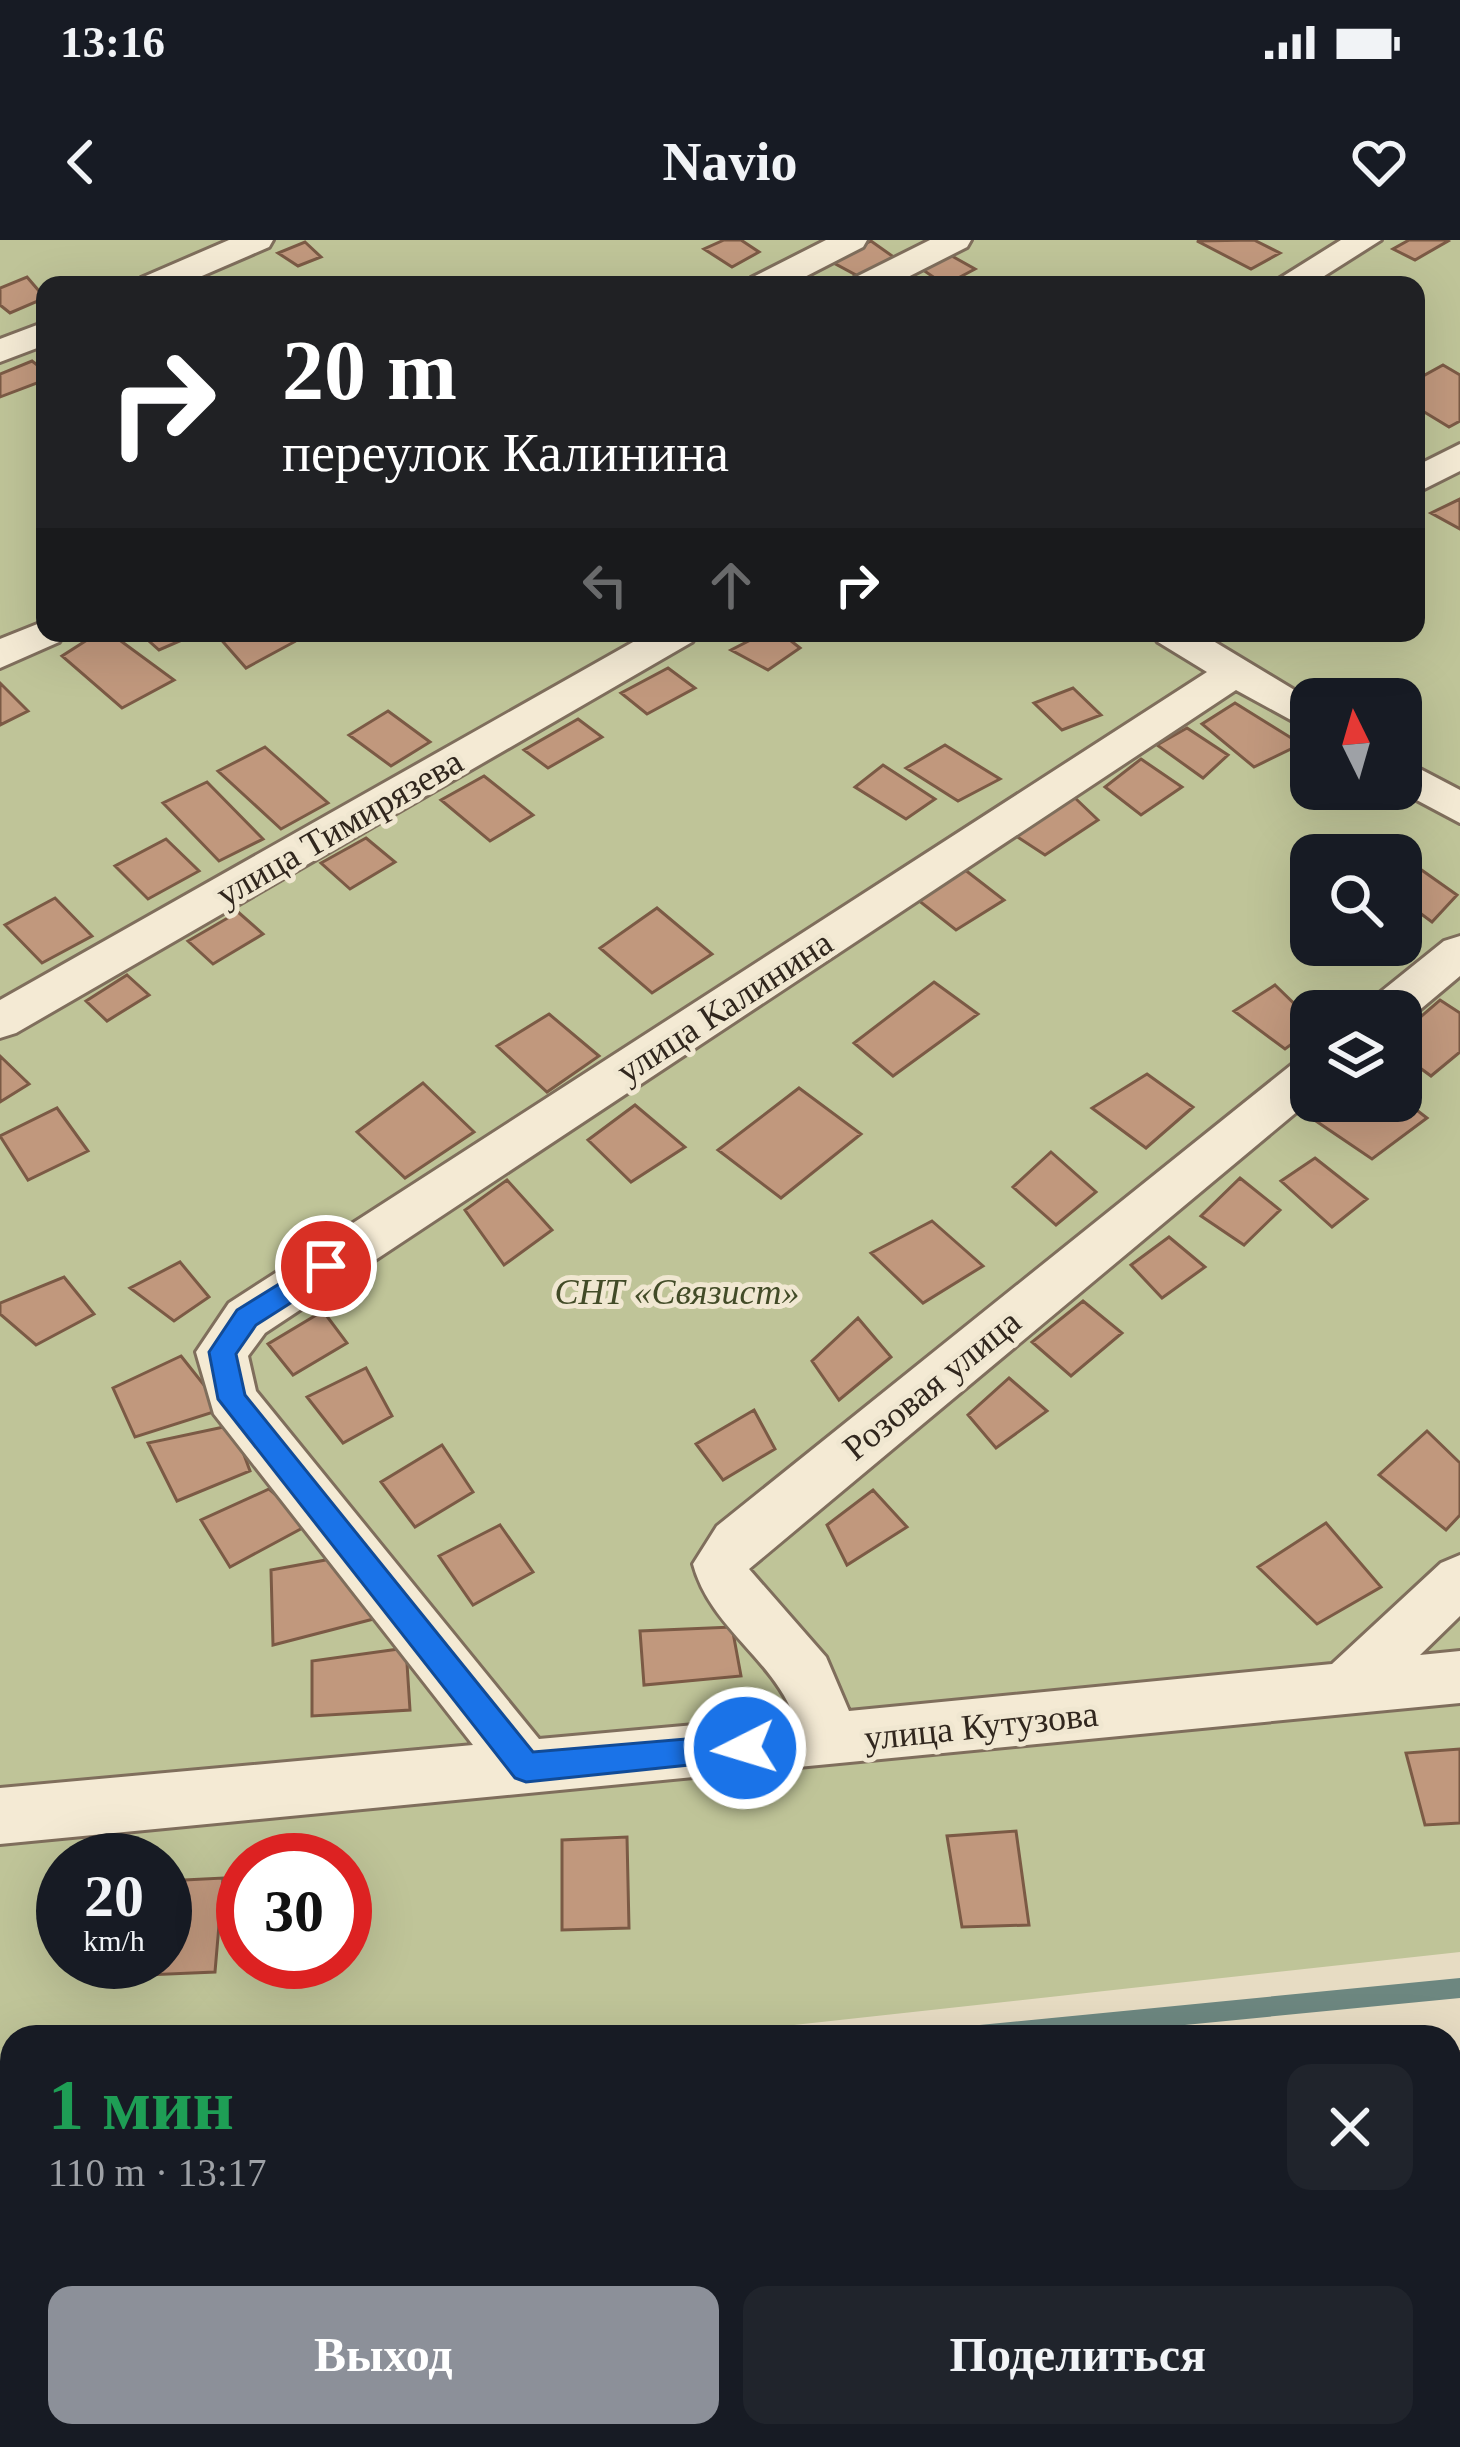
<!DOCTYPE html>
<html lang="ru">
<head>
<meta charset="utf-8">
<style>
	:root { --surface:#171b24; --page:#20242c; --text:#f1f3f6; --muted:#9ea1a6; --accent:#8c9099 }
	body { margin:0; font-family:Georgia,serif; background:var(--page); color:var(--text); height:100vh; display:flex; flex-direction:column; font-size:45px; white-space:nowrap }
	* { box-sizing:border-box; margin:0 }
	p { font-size:39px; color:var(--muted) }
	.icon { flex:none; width:66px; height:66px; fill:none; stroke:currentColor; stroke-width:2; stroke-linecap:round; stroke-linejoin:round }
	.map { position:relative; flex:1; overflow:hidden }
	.drawer { position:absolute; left:0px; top:1785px; width:1461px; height:423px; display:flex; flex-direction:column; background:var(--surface); border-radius:36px 36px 0 0; box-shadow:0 12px 48px #0002 }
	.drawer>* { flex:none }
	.banner { position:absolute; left:36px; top:36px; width:1389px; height:366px; border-radius:24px; box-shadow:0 12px 48px #0002; background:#202124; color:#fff; overflow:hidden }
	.needle { width:78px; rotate:355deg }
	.tools { position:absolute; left:1290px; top:438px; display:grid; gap:24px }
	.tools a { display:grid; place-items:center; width:132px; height:132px; border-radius:24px; background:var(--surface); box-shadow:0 12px 48px #0002; font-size:60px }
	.speed { position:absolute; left:36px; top:1593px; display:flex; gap:24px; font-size:60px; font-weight:700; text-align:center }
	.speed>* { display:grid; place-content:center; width:156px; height:156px; border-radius:50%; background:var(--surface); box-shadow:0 12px 48px #0002; line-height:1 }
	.speed small { font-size:30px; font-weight:400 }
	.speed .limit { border:18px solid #d22; background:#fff; color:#111 }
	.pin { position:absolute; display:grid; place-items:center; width:102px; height:102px; color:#fff; margin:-51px; border:6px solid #fff; border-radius:50%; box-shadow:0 3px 12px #0007 }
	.me { position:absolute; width:132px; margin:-66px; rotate:265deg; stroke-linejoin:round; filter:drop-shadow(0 0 9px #0008) }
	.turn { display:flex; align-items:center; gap:42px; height:252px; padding:0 48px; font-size:54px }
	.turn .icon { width:156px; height:156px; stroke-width:2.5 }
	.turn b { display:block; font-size:84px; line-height:102px }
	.lanes { display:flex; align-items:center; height:114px; padding:0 48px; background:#0003; justify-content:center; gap:60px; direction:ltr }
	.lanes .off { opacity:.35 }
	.round { display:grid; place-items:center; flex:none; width:126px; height:126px; border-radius:24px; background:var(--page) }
	.summary { display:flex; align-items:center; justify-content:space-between; height:204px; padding:0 48px }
	h1 { font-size:72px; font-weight:700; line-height:90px; color:#1e9e55 }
	.cta { display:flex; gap:24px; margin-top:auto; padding:24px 48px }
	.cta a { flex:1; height:138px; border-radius:24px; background:var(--accent); color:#fff; font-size:48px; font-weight:700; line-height:138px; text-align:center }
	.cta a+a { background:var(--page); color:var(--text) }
	.status { display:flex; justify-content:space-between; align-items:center; height:84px; padding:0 60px; background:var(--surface); direction:ltr }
	.status svg { height:33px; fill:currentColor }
	header { display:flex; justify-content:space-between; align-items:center; height:156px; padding:0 48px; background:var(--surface); font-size:54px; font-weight:700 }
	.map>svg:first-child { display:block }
	.green { fill:#bfc498; fill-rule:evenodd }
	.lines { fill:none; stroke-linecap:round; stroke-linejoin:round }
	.stream { fill:#6d8780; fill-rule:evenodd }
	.building { fill:#c1987d; stroke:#7b5a45; stroke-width:3 }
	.minor-casing { stroke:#7f6e5c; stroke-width:6 }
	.minor { fill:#f4ead4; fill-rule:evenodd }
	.route { fill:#1a73e8; stroke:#114b97; stroke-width:3 }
	.labels { text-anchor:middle; stroke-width:10; stroke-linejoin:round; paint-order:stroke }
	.street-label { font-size:36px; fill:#31271e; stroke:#f0e7d1 }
	.park-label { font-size:36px; font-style:italic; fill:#424b27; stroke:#f0e7d1 }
</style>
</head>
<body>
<div class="status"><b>13:16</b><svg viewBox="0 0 49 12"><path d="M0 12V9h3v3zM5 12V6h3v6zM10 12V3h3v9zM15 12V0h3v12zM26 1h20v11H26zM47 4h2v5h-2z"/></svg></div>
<header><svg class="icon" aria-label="back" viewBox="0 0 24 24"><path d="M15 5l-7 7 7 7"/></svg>Navio<svg class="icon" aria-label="heart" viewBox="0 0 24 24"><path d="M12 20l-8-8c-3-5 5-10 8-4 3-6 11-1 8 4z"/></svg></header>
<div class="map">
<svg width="1460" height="2207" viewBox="0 0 1460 2207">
	<rect width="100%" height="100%" fill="#e7dcc3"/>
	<path class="green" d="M0,0H1460V1712L685,1797H12V1871L0,1872ZM45,45H1416V393H45ZM1311,459H1401V549H1311ZM1311,615H1401V705H1311ZM1311,771H1401V861H1311ZM63,1620H165V1722H63ZM243,1620H345V1722H243Z"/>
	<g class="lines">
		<path class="stream" d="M1460,1738V1758L1062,1797H949L952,1790L959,1787Z
			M12,1879V1899L0,1900V1880Z"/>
	</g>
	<path class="building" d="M724,0H741L759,12L732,27L704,9Z
		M1254,0L1280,13L1251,29L1197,1Z
		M1409,0H1446L1448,1L1415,20L1393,9Z
		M871,1L895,18L858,36L830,21Z
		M305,2L321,17L298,26L278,13Z
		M950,15L975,29L945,45L923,30Z
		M27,37L45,58L10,73L0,65V48Z
		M32,121L45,131V140L0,157V134Z
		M1443,125L1460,135V181L1449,187L1416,167V140Z
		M1460,259V289L1431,273Z
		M98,393H110L174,440L122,468L62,416Z
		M140,393H198L159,410Z
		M285,393L294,402L246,428L217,395Z
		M764,393H781L800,408L768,430L731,410Z
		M668,428L695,448L647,474L621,453Z
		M0,443L28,471L0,485Z
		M1073,448L1101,475L1062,490L1034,463Z
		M1235,463L1301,504L1254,527L1202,484Z
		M388,471L430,502L391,526L349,495Z
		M578,479L602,497L548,528L524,510Z
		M1187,488L1228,515L1203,538L1157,505Z
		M945,505L1000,539L958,561L906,528Z
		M265,507L328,563L281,589L218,531Z
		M1141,519L1182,547L1141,575L1105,547Z
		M883,525L935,559L906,579L855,547Z
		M484,536L533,575L490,601L441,560Z
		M207,542L263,599L219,621L163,563Z
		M1074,557L1098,580L1045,615L1016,596Z
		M366,598L395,622L350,649L321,623Z
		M166,599L199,631L148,659L115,626Z
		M1406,619L1457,655L1432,682L1401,659V625Z
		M960,626L1004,660L956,690L918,660Z
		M55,658L92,696L42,723L5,685Z
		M657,668L712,714L652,753L600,708Z
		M238,672L263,694L213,724L188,701Z
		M127,735L149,755L107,781L86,761Z
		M934,742L978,774L893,836L854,803Z
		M1275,745L1311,780V790L1285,809L1234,771Z
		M1440,760L1460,773V812L1431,836L1401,814V794Z
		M549,774L599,816L547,852L497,806Z
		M0,816L29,844L0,862Z
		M1147,834L1193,867L1146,908L1092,868Z
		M423,843L474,892L405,938L357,892Z
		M799,848L861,894L781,958L718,910Z
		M1401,858L1427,878L1372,919L1316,881L1339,861Z
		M635,865L685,907L631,942L588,900Z
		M57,868L88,911L28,940L0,896Z
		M1051,912L1096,952L1056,985L1013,947Z
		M1315,918L1367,959L1332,987L1281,941Z
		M1240,938L1280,970L1244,1005L1201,976Z
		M507,940L552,990L504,1025L465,970Z
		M932,981L983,1026L923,1063L871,1013Z
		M1169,997L1205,1027L1162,1058L1131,1025Z
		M180,1022L209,1057L174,1081L130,1048Z
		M64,1037L94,1074L36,1105L0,1074V1063Z
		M1083,1061L1122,1093L1071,1136L1032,1102Z
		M323,1071L347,1103L293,1135L268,1104Z
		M858,1078L891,1117L839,1160L812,1121Z
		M181,1116L223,1169L135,1197L113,1148Z
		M366,1128L392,1176L343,1203L307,1157Z
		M1009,1138L1047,1171L996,1208L968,1175Z
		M754,1170L775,1209L723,1240L696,1204Z
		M233,1185L250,1231L177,1261L148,1203Z
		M1427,1191L1460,1223V1275L1446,1290L1379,1235Z
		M442,1205L473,1252L415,1287L381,1242Z
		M269,1249L310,1284L230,1327L201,1280Z
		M873,1250L907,1287L847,1325L827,1285Z
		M1326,1283L1381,1347L1317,1384L1258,1327Z
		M500,1285L533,1332L473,1365L439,1316Z
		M342,1317L385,1376L273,1405L271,1330Z
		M732,1387L741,1436L644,1445L640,1391Z
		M406,1408L410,1470L312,1476V1421Z
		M1460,1509V1583L1425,1585L1406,1513Z
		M1016,1591L1029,1685L962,1687L947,1596Z
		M627,1597L629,1688L562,1690V1600Z
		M223,1638L215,1732L146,1735L147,1722H165V1641Z"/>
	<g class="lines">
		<g class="minor-casing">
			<path id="minor" d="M229,0H273L269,7L181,45H136L141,38Z
				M826,0H867L863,7L789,45H746L751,38Z
				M930,0H971L967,7L892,45H849L854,38Z
				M1341,0H1381L1310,45H1269Z
				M45,82V105L0,122V99Z
				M1460,204V231L1416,253V226Z
				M45,381V393H65L59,402L0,428V399Z
				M649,393H698L692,402L16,793L0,798V760Z
				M1152,393H1200L1311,460V491L1236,450L265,1093L248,1116L256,1151L539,1499L794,1476C771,1417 710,1387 693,1324L717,1286L1295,822L1311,816V860L749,1329L826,1417L849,1471L1332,1424L1441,1323L1460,1315V1376L1420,1415L1460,1411V1463L0,1604V1548L473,1505L214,1174L196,1112L229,1063L1207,432L1158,402Z
				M1401,519L1460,550V583L1396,549H1401Z
				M1460,696V736L1404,783L1401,771H1365L1372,759L1444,701Z
				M1460,1813V1877L1449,1878V1814Z
				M12,1953V2019L0,2020V1954Z
				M294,2196H364L363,2207H293Z"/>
		</g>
		<use href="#minor" class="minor"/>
	</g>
	<path class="route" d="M326,1015L339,1026L336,1034L256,1085L236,1114L245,1155L533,1512L745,1494L756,1498L760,1508L756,1518L526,1542L515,1538L218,1159L209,1112L237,1070Z"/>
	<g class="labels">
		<g class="street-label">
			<text transform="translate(339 587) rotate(-30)" y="13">улица Тимирязева</text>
			<text transform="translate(724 766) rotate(-33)" y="13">улица Калинина</text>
			<text transform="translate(931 1144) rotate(-39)" y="13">Розовая улица</text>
			<text transform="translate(981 1485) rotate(-6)" y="13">улица Кутузова</text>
		</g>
		<g class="park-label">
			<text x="677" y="1064">СНТ «Связист»</text>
		</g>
	</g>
</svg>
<div class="tools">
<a><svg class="needle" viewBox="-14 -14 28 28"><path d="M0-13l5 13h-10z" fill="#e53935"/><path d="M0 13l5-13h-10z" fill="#9ea1a6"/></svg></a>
<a><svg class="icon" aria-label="search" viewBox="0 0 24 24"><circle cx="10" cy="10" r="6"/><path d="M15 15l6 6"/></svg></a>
<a><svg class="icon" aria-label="layers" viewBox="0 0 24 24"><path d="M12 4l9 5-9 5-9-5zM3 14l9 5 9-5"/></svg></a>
</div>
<div class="speed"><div>20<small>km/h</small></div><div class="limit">30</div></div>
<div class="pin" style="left:326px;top:1026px;background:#d93025"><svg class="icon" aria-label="arrive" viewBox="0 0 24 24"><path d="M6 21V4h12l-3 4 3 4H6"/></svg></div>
<svg class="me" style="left:745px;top:1508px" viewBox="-20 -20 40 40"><circle r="17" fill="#1a73e8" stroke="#fff" stroke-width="3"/><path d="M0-11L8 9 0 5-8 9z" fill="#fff"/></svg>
<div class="banner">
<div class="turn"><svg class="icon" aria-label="right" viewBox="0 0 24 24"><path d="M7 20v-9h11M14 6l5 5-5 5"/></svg><div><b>20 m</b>переулок Калинина</div></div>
<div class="lanes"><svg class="icon off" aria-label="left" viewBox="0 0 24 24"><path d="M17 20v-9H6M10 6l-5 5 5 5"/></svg><svg class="icon off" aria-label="ahead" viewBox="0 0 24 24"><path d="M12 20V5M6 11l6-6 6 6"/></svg><svg class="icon" aria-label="right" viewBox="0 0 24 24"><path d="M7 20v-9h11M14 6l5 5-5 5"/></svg></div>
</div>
<section class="drawer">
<div class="summary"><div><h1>1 мин</h1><p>110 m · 13:17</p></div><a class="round"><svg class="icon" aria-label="close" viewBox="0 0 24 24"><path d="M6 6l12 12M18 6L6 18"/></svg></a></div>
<div class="cta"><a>Выход</a><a>Поделиться</a></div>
</section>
</div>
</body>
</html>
